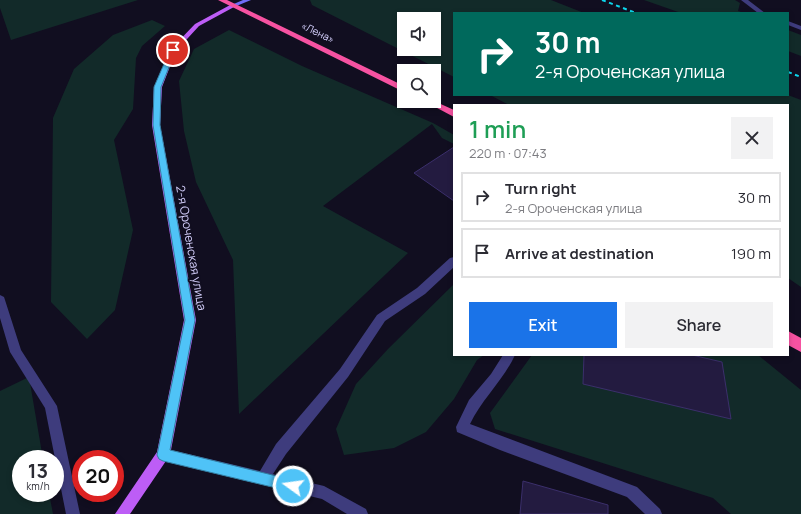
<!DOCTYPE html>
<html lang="en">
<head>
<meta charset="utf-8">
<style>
	:root { --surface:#fff; --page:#f2f2f3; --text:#2b2b33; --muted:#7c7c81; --line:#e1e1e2; --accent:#1a73e8 }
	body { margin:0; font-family:Manrope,sans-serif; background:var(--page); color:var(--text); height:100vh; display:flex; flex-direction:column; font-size:15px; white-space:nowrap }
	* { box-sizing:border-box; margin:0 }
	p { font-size:13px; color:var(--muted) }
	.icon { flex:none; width:22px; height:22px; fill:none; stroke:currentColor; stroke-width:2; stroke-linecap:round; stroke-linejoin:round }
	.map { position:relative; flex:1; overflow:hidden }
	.side { position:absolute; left:453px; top:104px; width:336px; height:252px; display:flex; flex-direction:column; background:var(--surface); border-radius:0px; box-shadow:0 2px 6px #0003 }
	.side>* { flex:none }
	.hud { position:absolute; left:453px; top:12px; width:336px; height:84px; border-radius:0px; box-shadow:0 2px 6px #0003; background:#00695c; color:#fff; overflow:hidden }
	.fabs { position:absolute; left:397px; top:12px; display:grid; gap:8px }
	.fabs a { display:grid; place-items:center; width:44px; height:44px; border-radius:0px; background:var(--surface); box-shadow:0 2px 6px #0003; font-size:20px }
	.speed { position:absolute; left:12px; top:450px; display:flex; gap:8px; font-size:20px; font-weight:700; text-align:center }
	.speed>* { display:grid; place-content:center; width:52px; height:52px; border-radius:50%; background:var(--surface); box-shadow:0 2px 6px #0003; line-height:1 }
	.speed small { font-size:10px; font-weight:400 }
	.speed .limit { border:6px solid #d22; background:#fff; color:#111 }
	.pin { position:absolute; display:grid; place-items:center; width:34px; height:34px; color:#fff; margin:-17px; border:2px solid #fff; border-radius:50%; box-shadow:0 1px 4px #0007 }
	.me { position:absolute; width:44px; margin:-22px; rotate:284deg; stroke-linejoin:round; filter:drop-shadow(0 0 3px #0008) }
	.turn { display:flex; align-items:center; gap:14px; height:84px; padding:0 16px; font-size:18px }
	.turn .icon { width:52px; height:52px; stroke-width:2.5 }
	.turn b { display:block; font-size:28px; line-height:34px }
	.round { display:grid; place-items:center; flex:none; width:42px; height:42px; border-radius:0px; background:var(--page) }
	.overview { display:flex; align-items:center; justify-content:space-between; height:68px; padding:0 16px }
	h1 { font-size:24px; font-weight:600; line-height:30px; color:#1e9e55 }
	.cta { display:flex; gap:8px; margin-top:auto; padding:8px 16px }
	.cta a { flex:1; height:46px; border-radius:0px; background:var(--accent); color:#fff; font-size:16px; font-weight:600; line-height:46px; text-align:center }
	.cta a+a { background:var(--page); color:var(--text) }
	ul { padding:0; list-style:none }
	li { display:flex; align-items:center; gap:12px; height:50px; margin:0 8px 6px; padding:0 8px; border:2px solid var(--line); border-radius:0px }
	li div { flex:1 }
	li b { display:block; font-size:15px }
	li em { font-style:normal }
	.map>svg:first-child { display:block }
	.green { fill:#122a29; fill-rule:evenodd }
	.building { fill:#231b40; stroke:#3b2f6b }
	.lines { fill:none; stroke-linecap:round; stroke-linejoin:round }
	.lane { fill:#3e3c7d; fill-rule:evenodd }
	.secondary { fill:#706df7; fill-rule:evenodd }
	.primary { fill:#bd5df6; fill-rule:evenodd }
	.highway { fill:#f652a1; fill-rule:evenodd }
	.rail { stroke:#0dd6ec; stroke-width:2; stroke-dasharray:4 3.5; stroke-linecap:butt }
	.route { fill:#4fc3f7; stroke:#337fa1 }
	.labels { text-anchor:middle; stroke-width:4; stroke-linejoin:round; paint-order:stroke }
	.far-street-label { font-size:10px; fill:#d5d0fd; stroke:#110e20 }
	.street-label { font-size:12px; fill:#d5d0fd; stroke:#110e20 }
</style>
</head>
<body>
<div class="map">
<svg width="801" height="514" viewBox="0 0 801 514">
	<rect width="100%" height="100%" fill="#110e20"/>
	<path class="green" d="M0,0H138L11,40L0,8Z
		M310,0H551L584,13H454V77L312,5ZM404,19H434V49H404Z
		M644,0H735L740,3L738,11L744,13H681Z
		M152,20L165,26L142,46L136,58L133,109L114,140L133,230L115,310L87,339L51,302L53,118L74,69L113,35Z
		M229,30L302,66L433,123L454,135V144L442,138L432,124L323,206L408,253L239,414L233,260L196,182L184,131L179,81L194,49Z
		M788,30L801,35V56L788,51Z
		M490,95H788L801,100V287L788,278V105H509Z
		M454,284V355H484L477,360L454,399L426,432L394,448L344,455L336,429L356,384L388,349Z
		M532,355H758L801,390V514H731L713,498L495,429L490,413Z
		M29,377L43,459H21V493H49L53,514H0V391Z"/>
	<path class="building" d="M454,147V201L414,173Z
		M584,355H692L722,362L731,419L583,384Z
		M523,481L608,505V514H520Z"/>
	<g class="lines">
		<path class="lane" d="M741,0H748L765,13H758Z
			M788,21L801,26V30L788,25Z
			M454,257V267L425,294L385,321L348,377L286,454L273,474L324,486L366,509L368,514H347L322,499L158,460L156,455L158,450L163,448L260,471L276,444L340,369L377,315L417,288L450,258Z
			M0,295L4,297L5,300L21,350L57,406L80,514H66L45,408L10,352L0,318Z
			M503,355H515C503,381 482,399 470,424L637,487L660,509L662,514H645L627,497L500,450L457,432L456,427L469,400L491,374Z"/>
		<path class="secondary" d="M243,0H251L234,7L229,6Z"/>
		<path class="primary" d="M232,4L235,6L234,7L199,26L176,51L162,87L160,125L196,320L170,455L130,514H115L157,452L184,320L152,125L154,87L171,49L195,24Z"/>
		<path class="highway" d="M218,0H227L404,86V92Z
			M424,101H434L454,110V117Z
			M788,331L801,338V352L788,345Z"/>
		<path class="rail" d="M602,0L636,13
			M788,72L801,77"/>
	</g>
	<path class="route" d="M173,48L176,50L161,87L160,125L195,320L170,450L293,480L298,482L299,486L298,491L293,492L163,461L159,459L157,455L185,320L153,125L154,87L170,50Z"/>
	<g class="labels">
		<g class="far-street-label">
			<text transform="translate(318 32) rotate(26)" y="4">«Лена»</text>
		</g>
		<g class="street-label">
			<text transform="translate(191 248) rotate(80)" y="4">2-я Ороченская улица</text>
		</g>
	</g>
</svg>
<div class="fabs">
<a><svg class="icon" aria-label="sound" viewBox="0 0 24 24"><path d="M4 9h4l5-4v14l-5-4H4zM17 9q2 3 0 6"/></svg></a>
<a><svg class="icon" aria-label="search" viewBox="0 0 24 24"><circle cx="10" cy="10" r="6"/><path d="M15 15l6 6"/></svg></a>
</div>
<div class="speed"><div>13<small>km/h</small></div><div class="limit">20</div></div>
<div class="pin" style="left:173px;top:50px;background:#d93025"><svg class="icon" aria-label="arrive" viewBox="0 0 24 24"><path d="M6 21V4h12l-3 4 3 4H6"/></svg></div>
<svg class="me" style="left:293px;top:486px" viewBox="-20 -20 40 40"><circle r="17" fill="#4fc3f7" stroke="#fff" stroke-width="3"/><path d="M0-11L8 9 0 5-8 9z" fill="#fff"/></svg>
<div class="hud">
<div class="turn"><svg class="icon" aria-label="right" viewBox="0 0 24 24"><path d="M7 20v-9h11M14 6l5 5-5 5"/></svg><div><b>30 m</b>2-я Ороченская улица</div></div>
</div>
<section class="side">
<div class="overview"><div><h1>1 min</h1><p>220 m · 07:43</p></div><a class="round"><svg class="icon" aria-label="close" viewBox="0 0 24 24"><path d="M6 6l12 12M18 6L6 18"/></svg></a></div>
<ul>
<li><svg class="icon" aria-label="right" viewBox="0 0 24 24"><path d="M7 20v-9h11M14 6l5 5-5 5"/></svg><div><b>Turn right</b><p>2-я Ороченская улица</p></div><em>30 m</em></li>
<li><svg class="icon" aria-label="arrive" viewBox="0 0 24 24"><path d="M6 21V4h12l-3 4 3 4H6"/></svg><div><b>Arrive at destination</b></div><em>190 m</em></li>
</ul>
<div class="cta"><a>Exit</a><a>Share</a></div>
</section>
</div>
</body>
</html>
